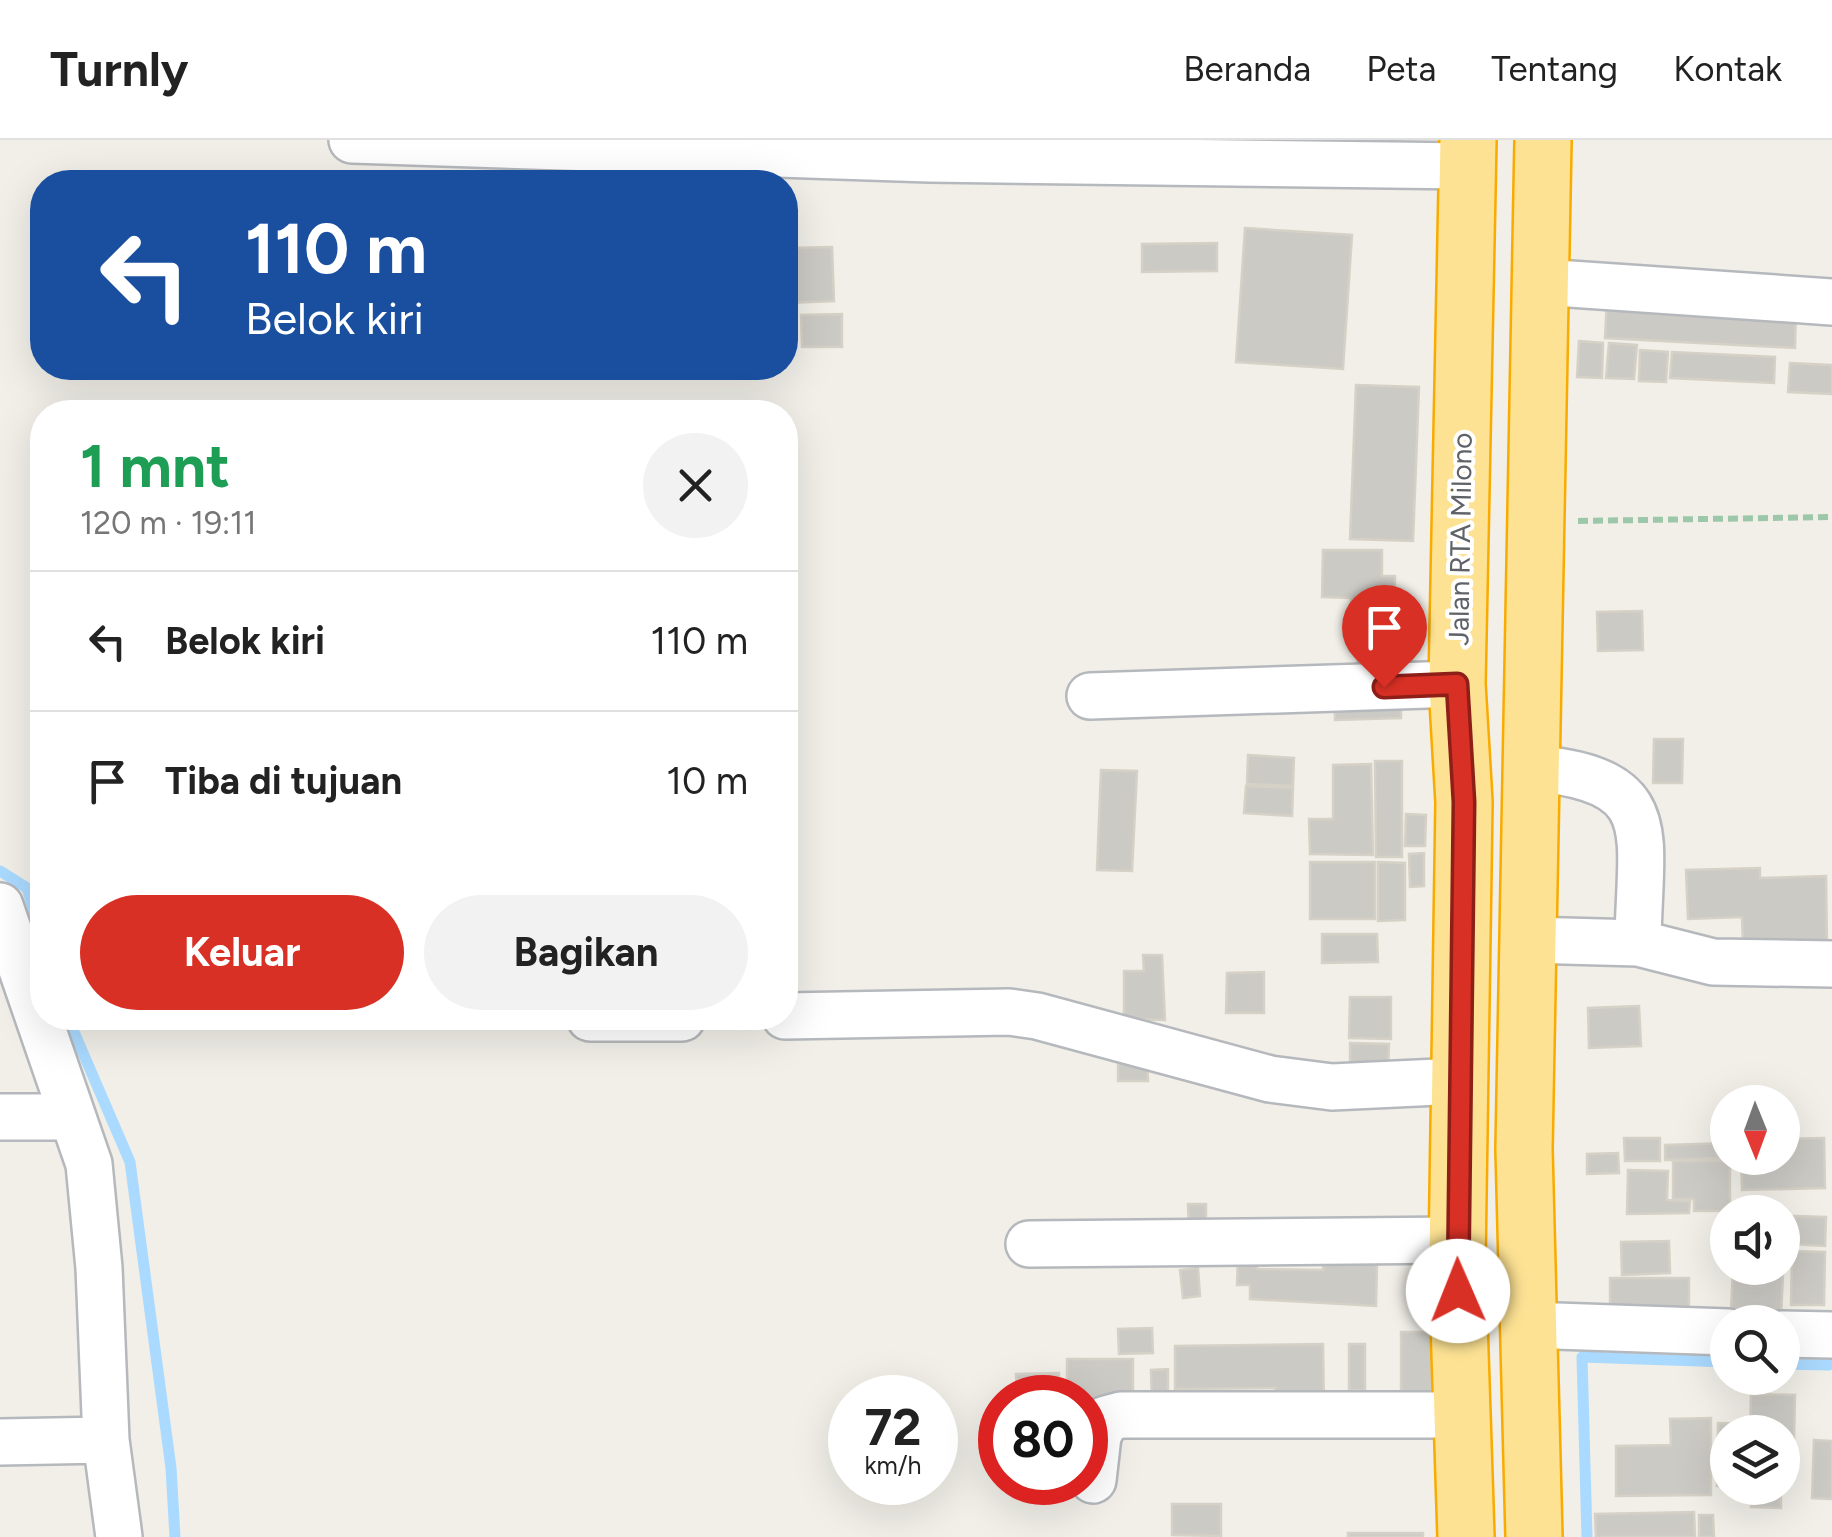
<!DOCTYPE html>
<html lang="id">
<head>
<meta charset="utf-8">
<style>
	:root { --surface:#fff; --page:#f2f2f2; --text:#222; --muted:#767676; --line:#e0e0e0; --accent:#d93025 }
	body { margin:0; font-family:Figtree,sans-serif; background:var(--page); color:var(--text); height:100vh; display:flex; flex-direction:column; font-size:38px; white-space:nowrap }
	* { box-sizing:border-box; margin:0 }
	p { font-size:32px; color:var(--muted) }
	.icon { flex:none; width:55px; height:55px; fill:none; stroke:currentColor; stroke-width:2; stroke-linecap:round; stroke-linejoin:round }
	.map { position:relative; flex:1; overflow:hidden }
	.sheet { position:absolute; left:30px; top:260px; width:768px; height:630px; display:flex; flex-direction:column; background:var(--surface); border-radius:40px; box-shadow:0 10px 40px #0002 }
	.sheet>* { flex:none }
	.hud { position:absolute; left:30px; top:30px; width:768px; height:210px; border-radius:40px; box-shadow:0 10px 40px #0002; background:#1a4fa0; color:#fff; overflow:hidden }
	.needle { width:65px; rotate:179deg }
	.controls { position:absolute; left:1710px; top:945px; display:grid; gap:20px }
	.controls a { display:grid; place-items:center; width:90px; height:90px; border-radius:50%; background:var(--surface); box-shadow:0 10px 40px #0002; font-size:50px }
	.speed { position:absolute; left:828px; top:1235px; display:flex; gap:20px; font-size:50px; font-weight:700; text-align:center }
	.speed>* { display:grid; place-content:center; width:130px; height:130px; border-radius:50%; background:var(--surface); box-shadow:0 10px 40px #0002; line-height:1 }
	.speed small { font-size:25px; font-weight:400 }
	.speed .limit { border:15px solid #d22; background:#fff; color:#111 }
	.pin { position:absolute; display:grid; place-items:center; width:85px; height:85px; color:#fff; margin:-102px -42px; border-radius:50% 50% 50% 0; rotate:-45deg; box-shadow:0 0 10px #0007 }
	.pin .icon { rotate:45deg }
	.me { position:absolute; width:110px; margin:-55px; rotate:359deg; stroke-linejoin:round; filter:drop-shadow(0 0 8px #0008) }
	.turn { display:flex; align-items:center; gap:35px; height:210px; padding:0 50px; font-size:45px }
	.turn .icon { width:130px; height:130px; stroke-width:2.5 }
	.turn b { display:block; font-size:70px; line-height:85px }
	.round { display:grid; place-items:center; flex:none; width:105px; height:105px; border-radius:52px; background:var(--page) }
	.summary { display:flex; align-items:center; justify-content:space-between; height:170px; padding:0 50px }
	h1 { font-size:60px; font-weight:700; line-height:75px; color:#1e9e55 }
	.cta { display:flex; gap:20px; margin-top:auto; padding:20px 50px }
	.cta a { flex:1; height:115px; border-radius:60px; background:var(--accent); color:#fff; font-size:40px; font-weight:700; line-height:115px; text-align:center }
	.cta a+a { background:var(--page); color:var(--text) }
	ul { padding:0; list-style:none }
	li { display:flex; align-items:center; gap:30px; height:140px; padding:0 50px; border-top:2px solid var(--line) }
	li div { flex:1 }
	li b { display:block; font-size:38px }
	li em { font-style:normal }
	header { display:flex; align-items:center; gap:60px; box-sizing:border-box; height:140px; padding:0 50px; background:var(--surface); border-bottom:2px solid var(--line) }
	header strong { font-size:48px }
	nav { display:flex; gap:55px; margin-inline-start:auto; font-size:35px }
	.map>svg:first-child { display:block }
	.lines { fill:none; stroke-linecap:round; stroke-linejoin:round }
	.stream { stroke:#aadaff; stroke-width:11 }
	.building { fill:#cccac5; stroke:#d6d1c6; stroke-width:2.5 }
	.minor-casing { stroke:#b5b8bc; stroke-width:50 }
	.highway-casing { stroke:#f9ab00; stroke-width:60 }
	.path { stroke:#9cc7a9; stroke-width:6; stroke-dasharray:10 5; stroke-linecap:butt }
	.minor { stroke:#fff; stroke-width:45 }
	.highway { stroke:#fde293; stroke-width:55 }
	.route-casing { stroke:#8d1f18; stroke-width:25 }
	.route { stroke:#d93025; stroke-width:18 }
	.labels { text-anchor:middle; stroke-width:8; stroke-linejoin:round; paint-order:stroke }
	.street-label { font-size:28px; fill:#5f6368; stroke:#fff }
</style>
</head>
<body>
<header>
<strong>Turnly</strong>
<nav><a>Beranda</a><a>Peta</a><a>Tentang</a><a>Kontak</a></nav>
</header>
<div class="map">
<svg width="1832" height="1397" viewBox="0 0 1832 1397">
	<rect width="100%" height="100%" fill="#f1efe8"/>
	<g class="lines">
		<path class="stream" d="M0,731L27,748L42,798
			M68,878L130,1022L171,1328L175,1397
			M1782,1224L1829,1225
			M1587,1397L1582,1217L1728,1222"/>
	</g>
	<path class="building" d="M1245,88L1352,95L1343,229L1236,222Z
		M1217,103V131L1142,132V104Z
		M832,107L834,161L788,163L786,108Z
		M1607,158L1796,169L1795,208L1605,198Z
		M842,174V207H802L801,175Z
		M1579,201L1603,203L1602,238L1577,237Z
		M1609,203L1637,205L1634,239L1606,238Z
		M1640,210L1668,212L1666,242L1639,241Z
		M1672,212L1775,217L1774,243L1670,238Z
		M1790,223L1832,225V254L1788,252Z
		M1356,245L1419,247L1413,401L1350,399Z
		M1323,410H1382V436H1395L1394,475H1351V458L1322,457Z
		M1642,471L1643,510L1598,511L1597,472Z
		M1355,477L1412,478V494H1355Z
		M1358,496L1412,497V530H1357Z
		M1401,548V578L1335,580L1334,549Z
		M1654,599H1683L1682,643H1653Z
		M1248,615L1294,618L1293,646L1247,644Z
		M1375,621H1402V717H1376Z
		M1371,624L1373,715L1310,714L1309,679H1333V625Z
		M1101,630L1137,631L1132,731L1097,730Z
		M1246,646L1293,648L1292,676L1244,673Z
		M1406,674L1426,675L1425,706H1405Z
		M1424,713V746L1410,747L1409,714Z
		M1310,722H1375V779H1310Z
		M1378,722L1405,723V780L1378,781Z
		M1760,728V738L1826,736L1827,805L1743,807L1742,777L1688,779L1686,730Z
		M1322,794H1377L1378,822L1322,823Z
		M1143,815H1162L1165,880L1124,879V831H1144Z
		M1264,832V873H1226L1227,833Z
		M1350,857H1391V899L1349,898Z
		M1639,866L1641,906L1589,908L1588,868Z
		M1350,903L1389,904L1388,932L1350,931Z
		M1118,912H1147L1148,941H1118Z
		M1624,998H1660V1021H1625Z
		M1824,998L1825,1048L1742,1050L1741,1018H1782V999Z
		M1728,1003V1018H1733L1665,1020V1005Z
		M1618,1013L1619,1033L1587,1034V1014Z
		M1673,1021H1730V1071H1694V1059H1673Z
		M1628,1030L1668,1031L1667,1060L1690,1061L1689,1073L1627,1074Z
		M1188,1064H1206V1092L1189,1093Z
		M1794,1076L1826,1077L1825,1106L1793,1104Z
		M1669,1101L1670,1133L1622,1135L1621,1102Z
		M1792,1111L1825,1112L1824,1165H1791Z
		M1784,1113L1781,1176L1731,1173L1733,1128H1782Z
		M1238,1115H1257V1129L1323,1130V1123L1377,1124L1376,1166L1250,1159V1145H1237Z
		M1198,1128L1200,1156L1183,1158L1180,1130Z
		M1610,1138H1689V1183H1610Z
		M1152,1188L1153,1213L1119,1214L1118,1189Z
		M1401,1192H1432V1264H1401Z
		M1323,1204L1324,1267L1275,1268V1248L1175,1249V1206Z
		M1349,1204H1365V1251L1349,1250Z
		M1067,1219H1133V1262H1085V1258H1067Z
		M1168,1229V1265L1152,1266L1151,1230Z
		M1059,1233V1258H1017L1016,1234Z
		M1751,1254L1795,1255L1794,1302H1782V1292H1750Z
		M1711,1278V1355L1616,1356V1306L1671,1305L1670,1279Z
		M1718,1283L1748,1284V1292H1728V1346H1717Z
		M1814,1300L1832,1301V1359L1812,1358Z
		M1752,1348H1781V1368L1751,1367Z
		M1172,1364H1221V1396L1172,1395Z
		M1694,1372L1695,1397H1596L1595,1374Z
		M1699,1375H1713L1714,1397H1699Z
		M1348,1393H1423V1397H1348Z"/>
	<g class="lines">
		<g class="minor-casing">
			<path id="minor" d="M352,0L929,19L1468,26
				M1541,142L1832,162
				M1090,556L1457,544
				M1530,628C1666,639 1639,693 1638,803
				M0,766L89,1024L99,1128L106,1300L119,1397
				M1528,800L1638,803L1713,822L1832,824
				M785,876L1009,872L1037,876L1270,939L1332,947L1460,941
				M590,878H682
				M0,977H72
				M1029,1104L1457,1100
				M1528,1185L1728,1192
				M1782,1194L1832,1195
				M0,1302L106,1300
				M1093,1340L1098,1296L1106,1279L1121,1275H1462"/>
		</g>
		<g class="highway-casing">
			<path id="highway" d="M1466,1397L1457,1120L1464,662L1457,544L1468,0
				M1534,1397L1524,1009L1543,0"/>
		</g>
		<path class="path" d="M1578,381L1832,377"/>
		<use href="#minor" class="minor"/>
		<use href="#highway" class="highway"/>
	</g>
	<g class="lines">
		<g class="route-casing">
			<path id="route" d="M1384,547L1457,544L1464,662L1458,1151"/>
		</g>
		<use href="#route" class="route"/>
	</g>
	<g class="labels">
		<g class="street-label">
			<text transform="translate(1460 399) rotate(-89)" y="10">Jalan RTA Milono</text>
		</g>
	</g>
</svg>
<div class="controls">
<a><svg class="needle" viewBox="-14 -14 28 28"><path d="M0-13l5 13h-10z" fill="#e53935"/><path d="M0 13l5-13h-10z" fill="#767676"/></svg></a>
<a><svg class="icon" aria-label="sound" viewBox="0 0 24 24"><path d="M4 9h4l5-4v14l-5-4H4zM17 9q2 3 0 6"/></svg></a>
<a><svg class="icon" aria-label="search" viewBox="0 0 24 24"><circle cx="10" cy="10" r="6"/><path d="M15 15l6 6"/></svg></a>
<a><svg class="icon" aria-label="layers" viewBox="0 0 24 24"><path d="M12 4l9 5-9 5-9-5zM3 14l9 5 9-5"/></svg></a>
</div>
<div class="speed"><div>72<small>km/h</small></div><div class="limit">80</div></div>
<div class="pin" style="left:1384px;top:547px;background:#d93025"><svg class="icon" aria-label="arrive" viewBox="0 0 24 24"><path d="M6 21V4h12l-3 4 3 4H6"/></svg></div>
<svg class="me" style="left:1458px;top:1151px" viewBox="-20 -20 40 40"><circle r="19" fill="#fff"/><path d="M0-13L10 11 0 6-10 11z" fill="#d93025"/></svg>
<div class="hud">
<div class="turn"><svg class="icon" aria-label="left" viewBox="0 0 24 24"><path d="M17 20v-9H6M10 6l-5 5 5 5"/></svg><div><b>110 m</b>Belok kiri</div></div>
</div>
<section class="sheet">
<div class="summary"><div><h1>1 mnt</h1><p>120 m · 19:11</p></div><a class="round"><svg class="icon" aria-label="close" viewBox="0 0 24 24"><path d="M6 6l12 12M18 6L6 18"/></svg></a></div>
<ul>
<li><svg class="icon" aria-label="left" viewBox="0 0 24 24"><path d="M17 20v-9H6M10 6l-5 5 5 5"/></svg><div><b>Belok kiri</b></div><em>110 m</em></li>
<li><svg class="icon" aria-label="arrive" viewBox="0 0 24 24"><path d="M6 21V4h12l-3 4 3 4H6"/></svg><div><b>Tiba di tujuan</b></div><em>10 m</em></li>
</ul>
<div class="cta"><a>Keluar</a><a>Bagikan</a></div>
</section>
</div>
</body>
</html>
